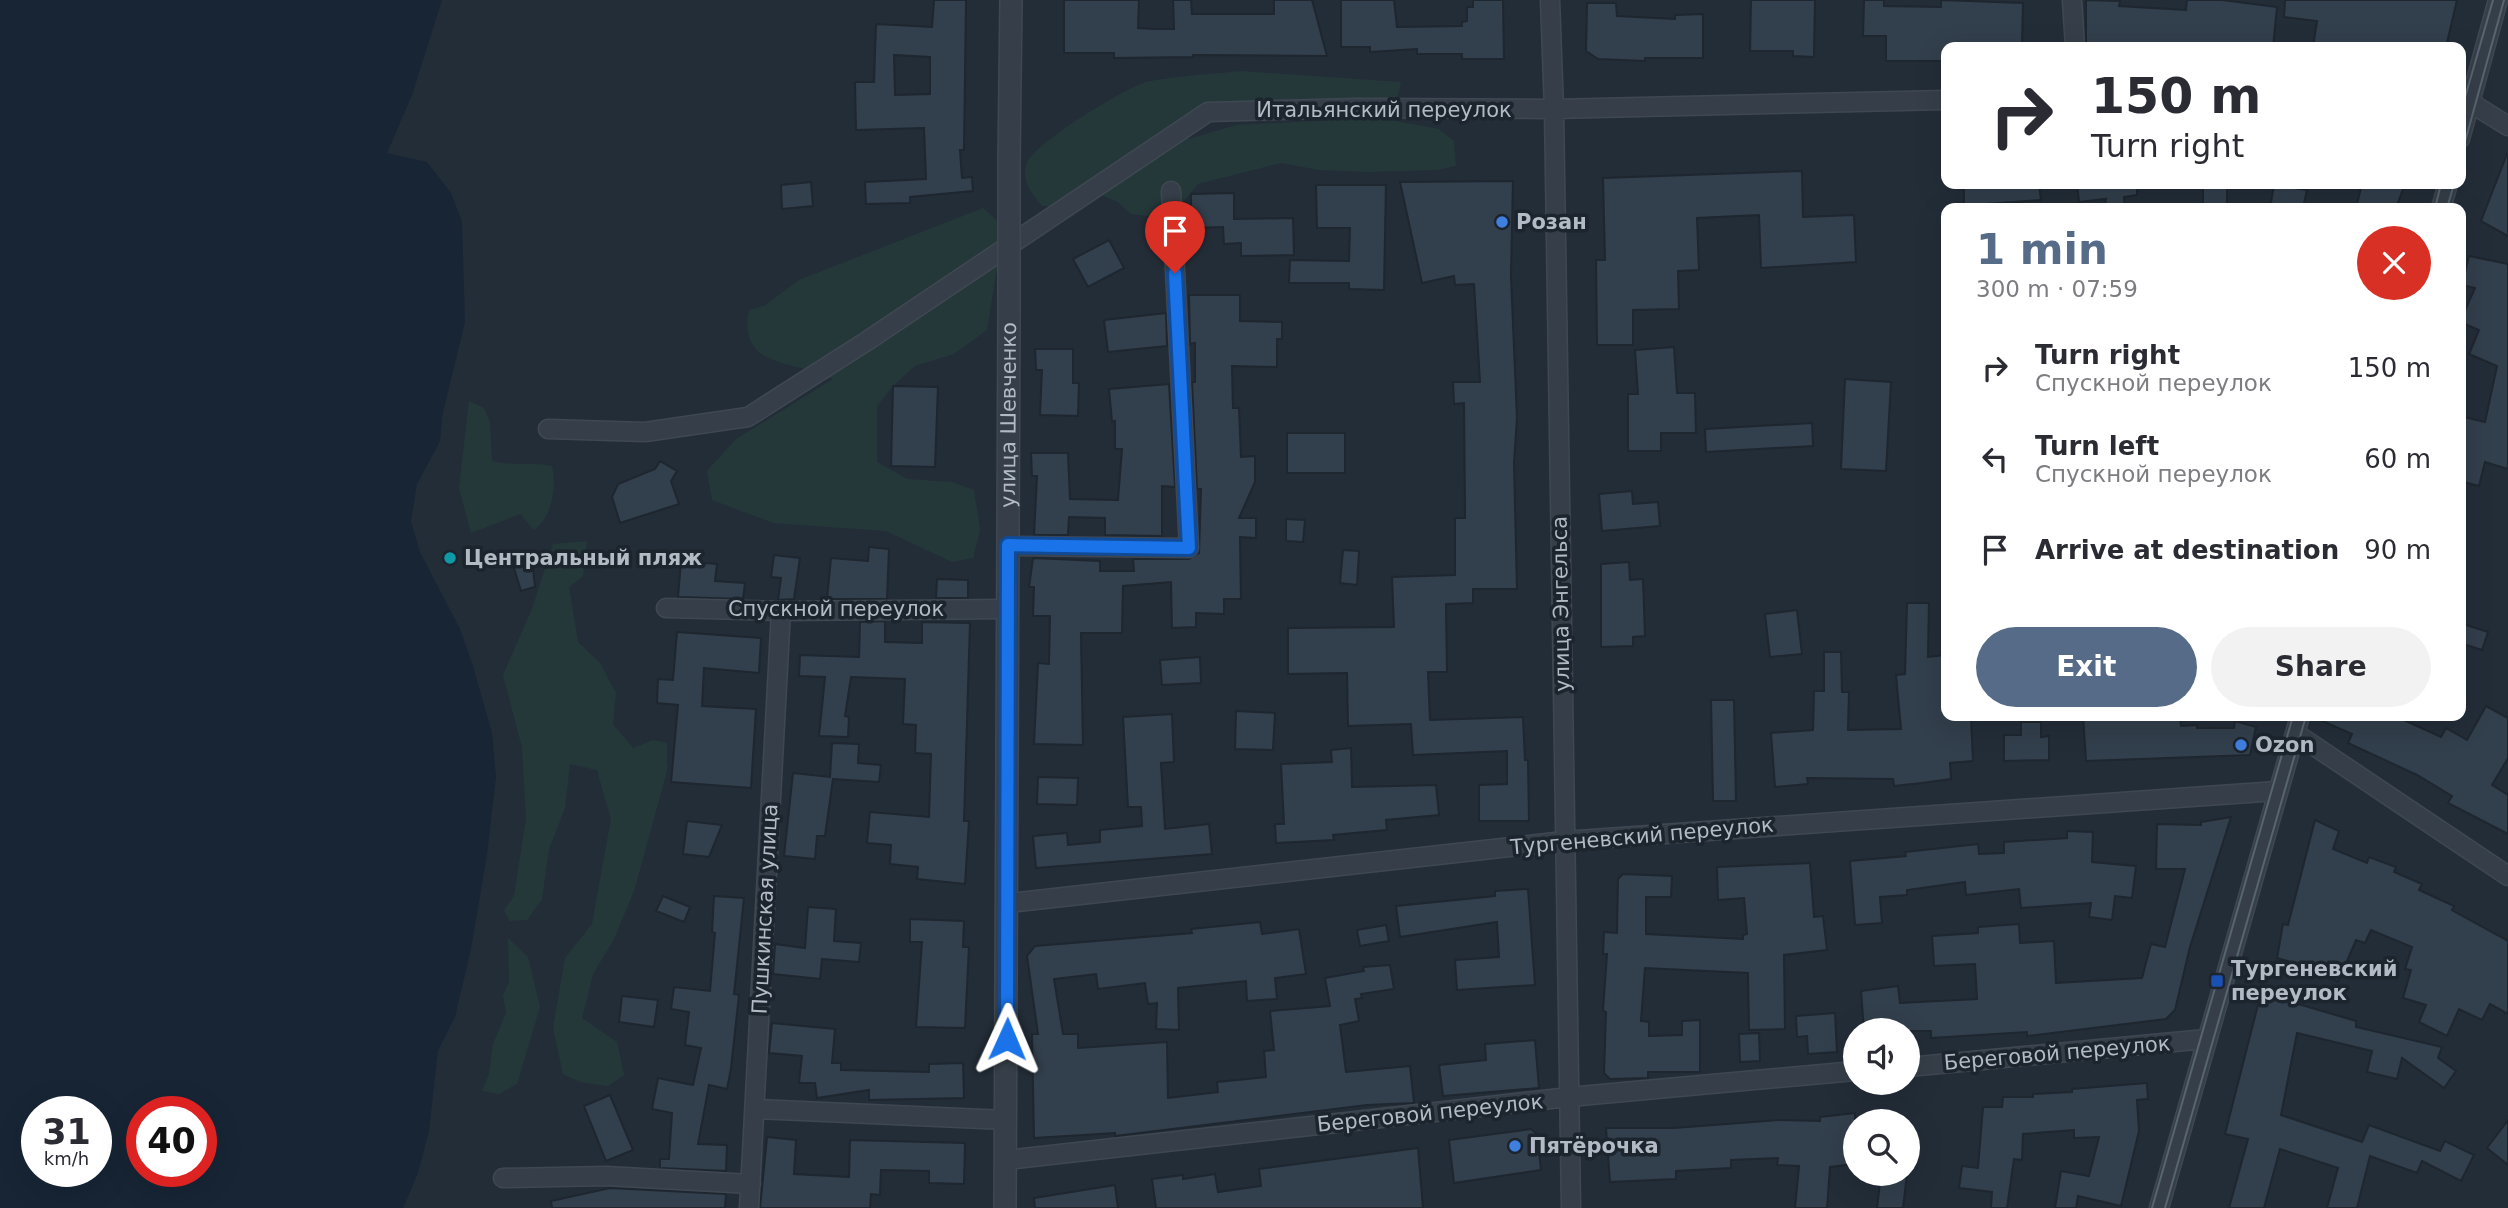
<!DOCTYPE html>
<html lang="en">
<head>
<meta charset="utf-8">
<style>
	:root { --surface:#fff; --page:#f2f2f3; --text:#2b2b33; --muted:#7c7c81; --accent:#566b88 }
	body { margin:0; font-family:"DejaVu Sans",sans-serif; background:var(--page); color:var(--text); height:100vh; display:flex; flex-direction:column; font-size:26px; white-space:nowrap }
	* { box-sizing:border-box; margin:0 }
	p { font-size:23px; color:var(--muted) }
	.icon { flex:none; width:38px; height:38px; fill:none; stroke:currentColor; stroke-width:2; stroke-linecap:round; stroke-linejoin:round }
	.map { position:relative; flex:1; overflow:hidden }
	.drawer { position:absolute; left:1941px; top:203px; width:525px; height:518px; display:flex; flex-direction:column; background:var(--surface); border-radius:14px; box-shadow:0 7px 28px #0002 }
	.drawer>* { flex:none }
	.banner { position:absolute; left:1941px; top:42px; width:525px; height:147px; border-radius:14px; box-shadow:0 7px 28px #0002; background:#fff; color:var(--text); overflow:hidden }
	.tools { position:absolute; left:1843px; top:1018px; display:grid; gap:14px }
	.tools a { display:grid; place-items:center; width:77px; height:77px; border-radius:50%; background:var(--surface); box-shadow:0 7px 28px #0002; font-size:35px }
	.speed { position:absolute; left:21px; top:1096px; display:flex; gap:14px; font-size:35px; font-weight:700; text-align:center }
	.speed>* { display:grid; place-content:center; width:91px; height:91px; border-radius:50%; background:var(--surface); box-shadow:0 7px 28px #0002; line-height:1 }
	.speed small { font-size:18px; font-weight:400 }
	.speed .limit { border:10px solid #d22; background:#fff; color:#111 }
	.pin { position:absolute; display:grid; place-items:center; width:60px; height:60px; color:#fff; margin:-72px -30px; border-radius:50% 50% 50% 0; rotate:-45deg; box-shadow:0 0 7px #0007 }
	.pin .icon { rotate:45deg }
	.me { position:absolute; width:77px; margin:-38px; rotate:1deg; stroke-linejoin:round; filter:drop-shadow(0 0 5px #0008) }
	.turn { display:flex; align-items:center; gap:24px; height:147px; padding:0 35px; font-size:32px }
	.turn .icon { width:91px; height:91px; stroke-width:2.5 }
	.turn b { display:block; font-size:49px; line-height:60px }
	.round { display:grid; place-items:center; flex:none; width:74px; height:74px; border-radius:37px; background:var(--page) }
	.overview { display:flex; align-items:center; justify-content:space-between; height:119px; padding:0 35px }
	h1 { font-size:42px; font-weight:600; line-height:52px; color:var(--accent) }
	.cta { display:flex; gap:14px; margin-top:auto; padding:14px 35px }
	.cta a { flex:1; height:80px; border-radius:42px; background:var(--accent); color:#fff; font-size:28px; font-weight:600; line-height:80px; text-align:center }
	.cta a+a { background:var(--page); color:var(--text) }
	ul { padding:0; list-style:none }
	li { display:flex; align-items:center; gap:21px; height:91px; padding:0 35px }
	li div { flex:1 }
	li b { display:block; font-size:26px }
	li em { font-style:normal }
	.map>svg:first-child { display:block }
	.green { fill:#253839 }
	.water { fill:#172535; fill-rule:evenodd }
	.building { fill:#323f4c; stroke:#1e262f; stroke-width:2; fill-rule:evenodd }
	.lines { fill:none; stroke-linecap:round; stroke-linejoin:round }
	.minor-casing { stroke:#3f4852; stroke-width:21 }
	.tertiary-casing { stroke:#3f4852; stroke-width:24 }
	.minor { stroke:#363f49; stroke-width:18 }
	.tertiary { stroke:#363f49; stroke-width:21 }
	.tram { stroke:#58646f; stroke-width:2 }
	.tertiary-bridge-casing { stroke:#3f4852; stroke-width:24; stroke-linecap:butt }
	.tertiary-bridge { stroke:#363f49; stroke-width:21 }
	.route-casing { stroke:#114b97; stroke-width:18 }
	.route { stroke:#1a73e8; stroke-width:12 }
	.shop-dot { fill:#3f7fe0; stroke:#1c242d; stroke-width:2.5 }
	.culture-dot { fill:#0f9aa8; stroke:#1c242d; stroke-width:2.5 }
	.transit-dot { fill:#1a4fb4; stroke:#1c242d; stroke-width:2.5 }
	.labels { text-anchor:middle; stroke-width:7; stroke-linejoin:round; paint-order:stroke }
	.street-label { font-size:21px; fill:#b1bac5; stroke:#1c242d }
	.poi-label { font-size:21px; font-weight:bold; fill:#b1bac5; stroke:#1c242d; text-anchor:start }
</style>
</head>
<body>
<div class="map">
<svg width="2508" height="1208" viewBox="0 0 2508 1208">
	<rect width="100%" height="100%" fill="#232d38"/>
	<path class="green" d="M1241,71L1401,82L1397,99L1220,117L1190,131L1189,139L1236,125L1379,118L1439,129L1454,141L1456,166L1437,170L1367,172L1319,170L1281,163L1198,184L1169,219L1131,214L1118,202L1101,195L1080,207L1042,206C1032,193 1020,180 1027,163C1034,143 1129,85 1150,81C1180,76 1211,74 1241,71Z
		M983,208L1000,223L1003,260L996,273L987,330L954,354L915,366L893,386L877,406V462L907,479L952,482L974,490L980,530L973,558L952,562L886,531L773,523L712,500L707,471L736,439L833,379C797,359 737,371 749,310L764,306L799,280Z
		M469,401L484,408L490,422L492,461C512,466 531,462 552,466C557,487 552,517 534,530L520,514L471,533L459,488Z
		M587,541L583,576L569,587L578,642L600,663L616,693L613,724L633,748L653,740L667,743V771L634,891L614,939L593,974L582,1018L617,1042L624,1075L608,1086L580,1082L563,1074L553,1028L565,958L592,924L611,819L597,770L570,764L565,808L549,849L542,899L527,920L510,921L504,910L514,896L526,819L522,747L503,675L532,609L553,544Z
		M508,938L528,957L540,1007L517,1084L499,1094L482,1091L489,1074L493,1044L506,1013L503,996L509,982Z"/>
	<path class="water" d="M0,0H442L412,95L387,153L427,162L451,193L462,222L465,322L443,412L440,441L417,484L411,521L420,552L460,629L473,666L492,733L496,777L487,855L471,949L455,1017L438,1051L429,1131L418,1173L403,1208H0ZM37,1111H96V1171H37ZM142,1111H201V1171H142Z"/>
	<path class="building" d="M934,0H966L964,150H960L962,178L972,177L973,191L910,197V203L866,204L865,182L926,179L924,128L856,130L855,82H874L876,24L932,27ZM894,55L930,57V94L895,95Z
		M1064,0H1139L1138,28L1155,29H1174L1173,0H1191L1192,14H1274V0H1312L1327,56L1193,55V57L1114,58V53H1064Z
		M1341,0H1394L1397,27L1462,26V22L1467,21V7H1473V0H1503L1504,59H1462V54H1417V49L1370,52V47H1341Z
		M1751,0H1815L1814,57L1793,56V51H1750Z
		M1864,0H1884V6L1941,7V0L2023,3L2022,47H1946V61H1886V36H1863Z
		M2086,0L2120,1L2119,6L2186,10L2187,0H2222L2277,7L2273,47H2086Z
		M2285,0H2457L2446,47H2313L2317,21L2284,17Z
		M1587,3H1616L1617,16L1675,19V15L1703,14V58H1645V61L1598,59L1586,51Z
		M2507,154L2508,155V236L2481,221Z
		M1802,171L1803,217L1854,215L1856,262L1761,268L1759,215L1697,218L1699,270L1678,271L1679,309L1633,310V345H1597L1596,260H1605L1603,178Z
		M1513,181L1511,276L1517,418L1514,463L1517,589H1473V603L1446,604L1447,672H1428L1430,720L1523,717L1525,760H1528L1529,821H1479V785L1507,784V751L1413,755L1411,724L1348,726L1347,673L1288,674V628L1394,627L1392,577L1455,575V518H1465L1464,403L1454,404L1453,382H1480L1474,284L1455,285L1454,276L1422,283L1400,182Z
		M811,182L813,206L782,209L781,185Z
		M1964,184H2039L2041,200L1987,204V208H1964Z
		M2077,184H2137V195L2124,197L2125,208H2105L2106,199L2079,202Z
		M2203,184H2227V207L2203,206Z
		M2362,184H2405L2396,208H2356Z
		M1316,185H1386L1384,290L1349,289V283H1289L1290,260L1349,261L1350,228H1317Z
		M2274,185L2307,190L2303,208H2270Z
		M1234,193V219L1293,218L1294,255L1241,256V243L1224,244L1223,227L1191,228V194Z
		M1109,240L1124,268L1088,287L1073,259Z
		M2469,256L2508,264V469L2485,462L2479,486L2460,481V416L2485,422L2497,366L2469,354L2479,330L2460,322L2475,288L2462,285Z
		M1189,295H1240V321L1282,322V339H1277V367L1232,366L1233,408H1239L1241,457L1255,456V482L1239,518H1256V538L1240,537L1241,599H1224V614L1196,613V627L1172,628L1171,582L1123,586L1122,633H1081L1083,745L1034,744L1038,663L1049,664L1050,616H1033L1034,587H1029L1033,558L1100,561V571H1134L1133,559H1189L1199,553L1201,489H1197L1192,382H1195V343L1190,344Z
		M1166,313L1167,346L1108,352L1104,320Z
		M1674,347L1677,393H1695L1696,433H1661V451H1628V394H1638L1635,350Z
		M1035,349H1073V383H1079L1078,416L1040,415L1042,370H1036Z
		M1845,379L1891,382L1886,471L1841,469Z
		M1169,384L1175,487L1162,486V536L1105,535V518L1069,517L1068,535H1034L1037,476H1032L1031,453H1068L1070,499L1118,500L1122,449H1115V421L1112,422L1109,389Z
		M893,386L938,387L935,467L891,466Z
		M1812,423L1813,446L1706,452L1705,429Z
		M1287,433H1345V473H1287Z
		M660,461L677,471L671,481L679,504L620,523L612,497L618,484L655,469Z
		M1632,491L1633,504L1658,502L1660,526L1602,531L1599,494Z
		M1286,519L1305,520L1303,542L1286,541Z
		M869,547L889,549L887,599H827L831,558L868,561Z
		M1343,550L1359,551L1357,585L1340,583Z
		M774,555L800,558L794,599L778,600L781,578L771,577Z
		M532,559L535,587L521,591L513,565Z
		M681,561L717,564L715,581L745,583L743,599L678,597Z
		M1629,562L1630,580L1643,579L1645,636L1633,637V646L1601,647V564Z
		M937,579L968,580V598H936Z
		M1907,603H1929L1928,657L1946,655V716H1971L1973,761L1950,763L1951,779L1922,783L1894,786L1893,779L1807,778L1808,784L1775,787L1771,733L1813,730L1814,691H1824V652H1841L1842,692H1849L1848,730L1901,729L1896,675L1905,674Z
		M1797,610L1802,654L1770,657L1765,614Z
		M885,621V642L922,643V622L970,623L964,821H969L965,884L917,879L918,867L890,864L891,845L867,843L870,812L929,817L931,754L915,753L916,725L903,724L905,679L851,677L845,716L849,717L848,737L819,736L825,677L799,676L800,655L859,657L860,622Z
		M2460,623L2488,632L2482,650L2460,643Z
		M677,632L761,638L759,673L704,668L702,706L756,709L751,788L671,782L678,705L657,703L658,679L673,680Z
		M1200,657L1201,683L1162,685L1160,660Z
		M1711,700H1734L1736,801H1713Z
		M2486,706L2508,718V758L2492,785L2508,795V834L2448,803L2452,796L2417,775L2348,743L2352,734L2311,716H2395L2441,737L2446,728L2467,740Z
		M1236,711L1275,713L1273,750L1235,749Z
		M1172,714L1174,762L1161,763L1165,829L1209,824L1212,854L1036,868L1033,836L1067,833L1068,845L1100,842V830L1142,826L1141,807H1128L1123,717Z
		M2083,716H2180L2181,726L2197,725V728H2234L2235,721L2256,727L2250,755L2086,761Z
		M2021,722H2041V737L2049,736V760L2004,761V735H2021Z
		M832,743L859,744L858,763L881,765L879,782L833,779L825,836H817L815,859L784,856L793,773L830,777Z
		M1351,748L1352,787L1436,785L1439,815L1386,820L1387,830L1333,835L1334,840L1276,843L1275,824H1284L1281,764L1332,762L1331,750Z
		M1038,777L1078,778L1077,805L1037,804Z
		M2231,817L2190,947L2175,1010L2166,1019L2027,1036V1032L1931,1038V1031H1864L1861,991L1898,986L1900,1003L1977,999L1975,964L1934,966L1932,936L1978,933V927L2019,924L2020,943L2054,941L2056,983L2142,978L2151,944L2165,947L2185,869H2156L2157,824L2201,825V822Z
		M2315,820L2339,831L2333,849L2367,863L2369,857L2396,867L2394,872L2422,884L2419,890L2454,906L2452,910L2508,941V1014L2490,1004L2482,1020L2459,1009L2447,1036L2419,1022L2426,1005L2403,998L2411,970L2405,969L2412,947L2371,930L2365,943L2356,940L2338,982L2305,966L2277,958L2283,924L2288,925Z
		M687,821L722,825L709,857L683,854Z
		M2067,831L2093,832L2092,862L2136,866L2132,898L2115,896L2112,920L2089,917L2091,903L2021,908L2019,889L1966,895L1965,882L1907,890V895L1880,897L1882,923L1855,925L1850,861L1906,856L1905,852L1978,844L1979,854L2004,853V842L2067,838Z
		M1810,863L1814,917L1823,916L1827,950L1784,955L1785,1029L1749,1030L1748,973L1645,968L1641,1021L1649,1022V1036L1682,1035V1021L1700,1020V1072H1648V1078L1610,1079L1604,1073L1606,1012L1603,1011L1607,954H1603L1604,932L1617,933L1618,879L1623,874L1672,876L1671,897H1646V934L1743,939V935L1747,934L1744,898L1718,900L1717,867Z
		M1528,889L1535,985L1457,990L1455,960L1499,957L1497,922L1400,937L1396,906L1495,896V891Z
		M663,896L690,907L684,922L656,911Z
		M714,896L744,898L734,994L739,995L731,1068L727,1089L709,1085L698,1144L727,1145L726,1171L660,1168V1159H669L672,1113L652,1109L658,1078L693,1085L701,1048L685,1045L689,1012L671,1009L674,987L710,991L715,933L712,932Z
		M808,907L836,909L834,941L861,943L859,962L822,959L820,979L773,974L775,944L805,948Z
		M910,919L964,921L963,947H969L965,1028L916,1027L922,942H910Z
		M1260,922L1262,934L1299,929L1306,974L1275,978L1277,999L1247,1001L1246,981L1178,988L1179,1030L1156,1029L1157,1003L1148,1004L1145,983L1098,989L1096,974L1054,979L1063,1034H1078V1048L1167,1042L1168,1098L1218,1092L1217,1082L1266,1077L1264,1051L1274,1050L1270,1011L1330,1006L1325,978L1364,971L1363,967L1390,965L1394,989L1361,994L1362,998L1355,999L1359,1021L1340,1025L1346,1072L1410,1066L1414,1103L1367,1105L1115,1136V1133L1034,1138L1032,1034H1038L1027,956L1035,946L1192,933L1191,929Z
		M1386,925L1389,941L1360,946L1357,930Z
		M2261,993L2356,1021V1027L2442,1047L2438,1058L2456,1071L2444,1088L2402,1058L2397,1079L2367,1072L2372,1051L2297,1033L2281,1115L2362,1142L2369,1125L2440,1151L2445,1141L2474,1155L2461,1181L2422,1161L2417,1173L2370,1156L2357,1208H2327L2338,1168L2280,1149L2264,1208H2229L2248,1139L2225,1134Z
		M622,996L658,1000L654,1027L619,1022Z
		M1835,1013L1837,1052L1808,1054L1807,1036L1797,1037L1796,1016Z
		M772,1023L835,1029L832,1063H841V1070L929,1072V1064L963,1063L964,1098L869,1100V1090L817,1098L815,1083H799L802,1056L769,1053Z
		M1759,1033L1760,1061L1740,1062L1739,1034Z
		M1535,1040L1539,1088L1443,1096L1439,1065L1486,1060L1485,1044Z
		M2147,1083L2148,1099L2137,1100L2139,1131L2121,1206L2078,1196L2076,1208H2055L2061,1171L2089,1176L2099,1137L2074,1138V1130L2023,1134L2022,1160L2014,1159L2007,1208H1991L1992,1192L1959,1188L1962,1166L1978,1168L1983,1107H2002L2003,1097H2033V1094L2072,1092V1089Z
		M610,1095L633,1150L606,1161L584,1106Z
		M1855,1113V1164L1830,1167L1827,1208H1795L1799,1166L1777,1165L1778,1158L1731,1160V1168L1676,1171V1179L1610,1182L1606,1128H1674L1779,1120L1820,1121V1117Z
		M2508,1120V1165L2487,1148Z
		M1531,1129L1537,1134L1541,1170L1454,1183L1449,1140Z
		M767,1137L796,1140L794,1174L849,1177L850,1140L965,1143L964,1184L929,1183V1171L881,1170L880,1195L871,1194L870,1208H760Z
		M1418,1148L1423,1208H1156L1152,1179L1183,1175V1179L1215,1174L1218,1192L1261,1186L1259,1169Z
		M1881,1174H1907L1903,1208H1877Z
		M1115,1185L1118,1208H1035L1034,1198Z
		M610,1188L726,1194L725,1208H552L551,1201Z"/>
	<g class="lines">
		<g class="minor-casing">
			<path id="minor" d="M1550,0L1554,109L1571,1208
				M2072,0L2075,47
				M2462,101L2471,103L2508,126
				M2460,139L2498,0
				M2441,208L2448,184
				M548,429L645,432L748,417L867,341L1208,112L1358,108L1554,109L1946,100
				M1008,546L1189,548L1171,191
				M666,608L781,611L1006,609
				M2295,733L2508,876
				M1009,903L1564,841L2277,791
				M1908,1067L2206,1039
				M755,1109L1006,1120
				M1006,1160L1569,1097L1855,1071
				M503,1178L606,1176L751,1184
				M749,1208L781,611
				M2159,1208L2300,716"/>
		</g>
		<g class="tertiary-casing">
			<g id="tertiary">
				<path d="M1009,163L1011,0"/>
				<path id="s1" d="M1005,1208L1009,313"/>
			</g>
		</g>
		<use href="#minor" class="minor"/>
		<use href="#tertiary" class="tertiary"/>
		<path class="tram" d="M2460,115L2493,0
			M2460,160L2504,0
			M2435,208L2441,184
			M2447,208L2454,184
			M2152,1208L2293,716
			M2165,1208L2306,716"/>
		<g class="tertiary-bridge-casing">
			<path id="tertiary-bridge" d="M1009,313V163"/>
		</g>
		<use href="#tertiary-bridge" class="tertiary-bridge"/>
	</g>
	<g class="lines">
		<g class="route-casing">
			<path id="route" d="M1007,1039L1008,545L1189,548L1175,273"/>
		</g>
		<use href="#route" class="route"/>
	</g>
	<g class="shop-dot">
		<circle cx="1502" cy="222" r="7"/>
		<circle cx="2241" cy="745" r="7"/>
		<circle cx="1515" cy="1146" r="7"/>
	</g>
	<circle class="culture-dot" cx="450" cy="558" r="7"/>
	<rect class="transit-dot" x="2210" y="974" width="14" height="14" rx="3.5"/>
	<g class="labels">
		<g class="street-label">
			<text x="1384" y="117">Итальянский переулок</text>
			<text dy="7" stroke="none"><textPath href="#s1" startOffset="793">улица Шевченко</textPath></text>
			<text transform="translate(1561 604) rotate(-91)" y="7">улица Энгельса</text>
			<text x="836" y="616">Спускной переулок</text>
			<text transform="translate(1642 836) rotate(-5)" y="7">Тургеневский переулок</text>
			<text transform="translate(765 909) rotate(-87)" y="7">Пушкинская улица</text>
			<text transform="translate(2057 1053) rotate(-5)" y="7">Береговой переулок</text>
			<text transform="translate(1430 1113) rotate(-6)" y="7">Береговой переулок</text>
		</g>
		<g class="poi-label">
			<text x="1516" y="229">Розан</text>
			<text x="464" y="565">Центральный пляж</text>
			<text x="2255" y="752">Ozon</text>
			<text x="2231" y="976">Тургеневский<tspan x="2231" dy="24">переулок</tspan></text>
			<text x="1529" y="1153">Пятёрочка</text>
		</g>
	</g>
</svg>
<div class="tools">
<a><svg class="icon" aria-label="sound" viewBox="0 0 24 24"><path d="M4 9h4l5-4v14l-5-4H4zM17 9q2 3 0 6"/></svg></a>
<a><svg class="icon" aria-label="search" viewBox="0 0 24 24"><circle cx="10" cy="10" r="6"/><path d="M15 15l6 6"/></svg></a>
</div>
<div class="speed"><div>31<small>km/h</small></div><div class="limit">40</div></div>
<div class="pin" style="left:1175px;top:273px;background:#d93025"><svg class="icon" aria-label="arrive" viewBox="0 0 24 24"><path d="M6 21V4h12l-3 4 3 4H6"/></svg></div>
<svg class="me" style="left:1007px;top:1039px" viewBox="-20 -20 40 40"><path d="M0-17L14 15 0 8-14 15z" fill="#1a73e8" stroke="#fff" stroke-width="4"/></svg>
<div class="banner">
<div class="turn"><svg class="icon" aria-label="right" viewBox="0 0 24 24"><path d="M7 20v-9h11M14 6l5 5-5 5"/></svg><div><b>150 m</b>Turn right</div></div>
</div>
<section class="drawer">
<div class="overview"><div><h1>1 min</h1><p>300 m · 07:59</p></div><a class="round" style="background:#d93025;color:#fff"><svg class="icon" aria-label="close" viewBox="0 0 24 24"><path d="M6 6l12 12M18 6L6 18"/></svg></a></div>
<ul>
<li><svg class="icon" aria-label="right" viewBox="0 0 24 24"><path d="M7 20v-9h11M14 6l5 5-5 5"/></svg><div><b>Turn right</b><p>Спускной переулок</p></div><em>150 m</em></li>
<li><svg class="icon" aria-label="left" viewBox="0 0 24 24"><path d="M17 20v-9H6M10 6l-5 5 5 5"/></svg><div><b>Turn left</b><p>Спускной переулок</p></div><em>60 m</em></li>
<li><svg class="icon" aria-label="arrive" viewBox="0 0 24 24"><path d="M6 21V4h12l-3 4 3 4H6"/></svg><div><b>Arrive at destination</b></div><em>90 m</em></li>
</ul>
<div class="cta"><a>Exit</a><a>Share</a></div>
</section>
</div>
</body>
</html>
